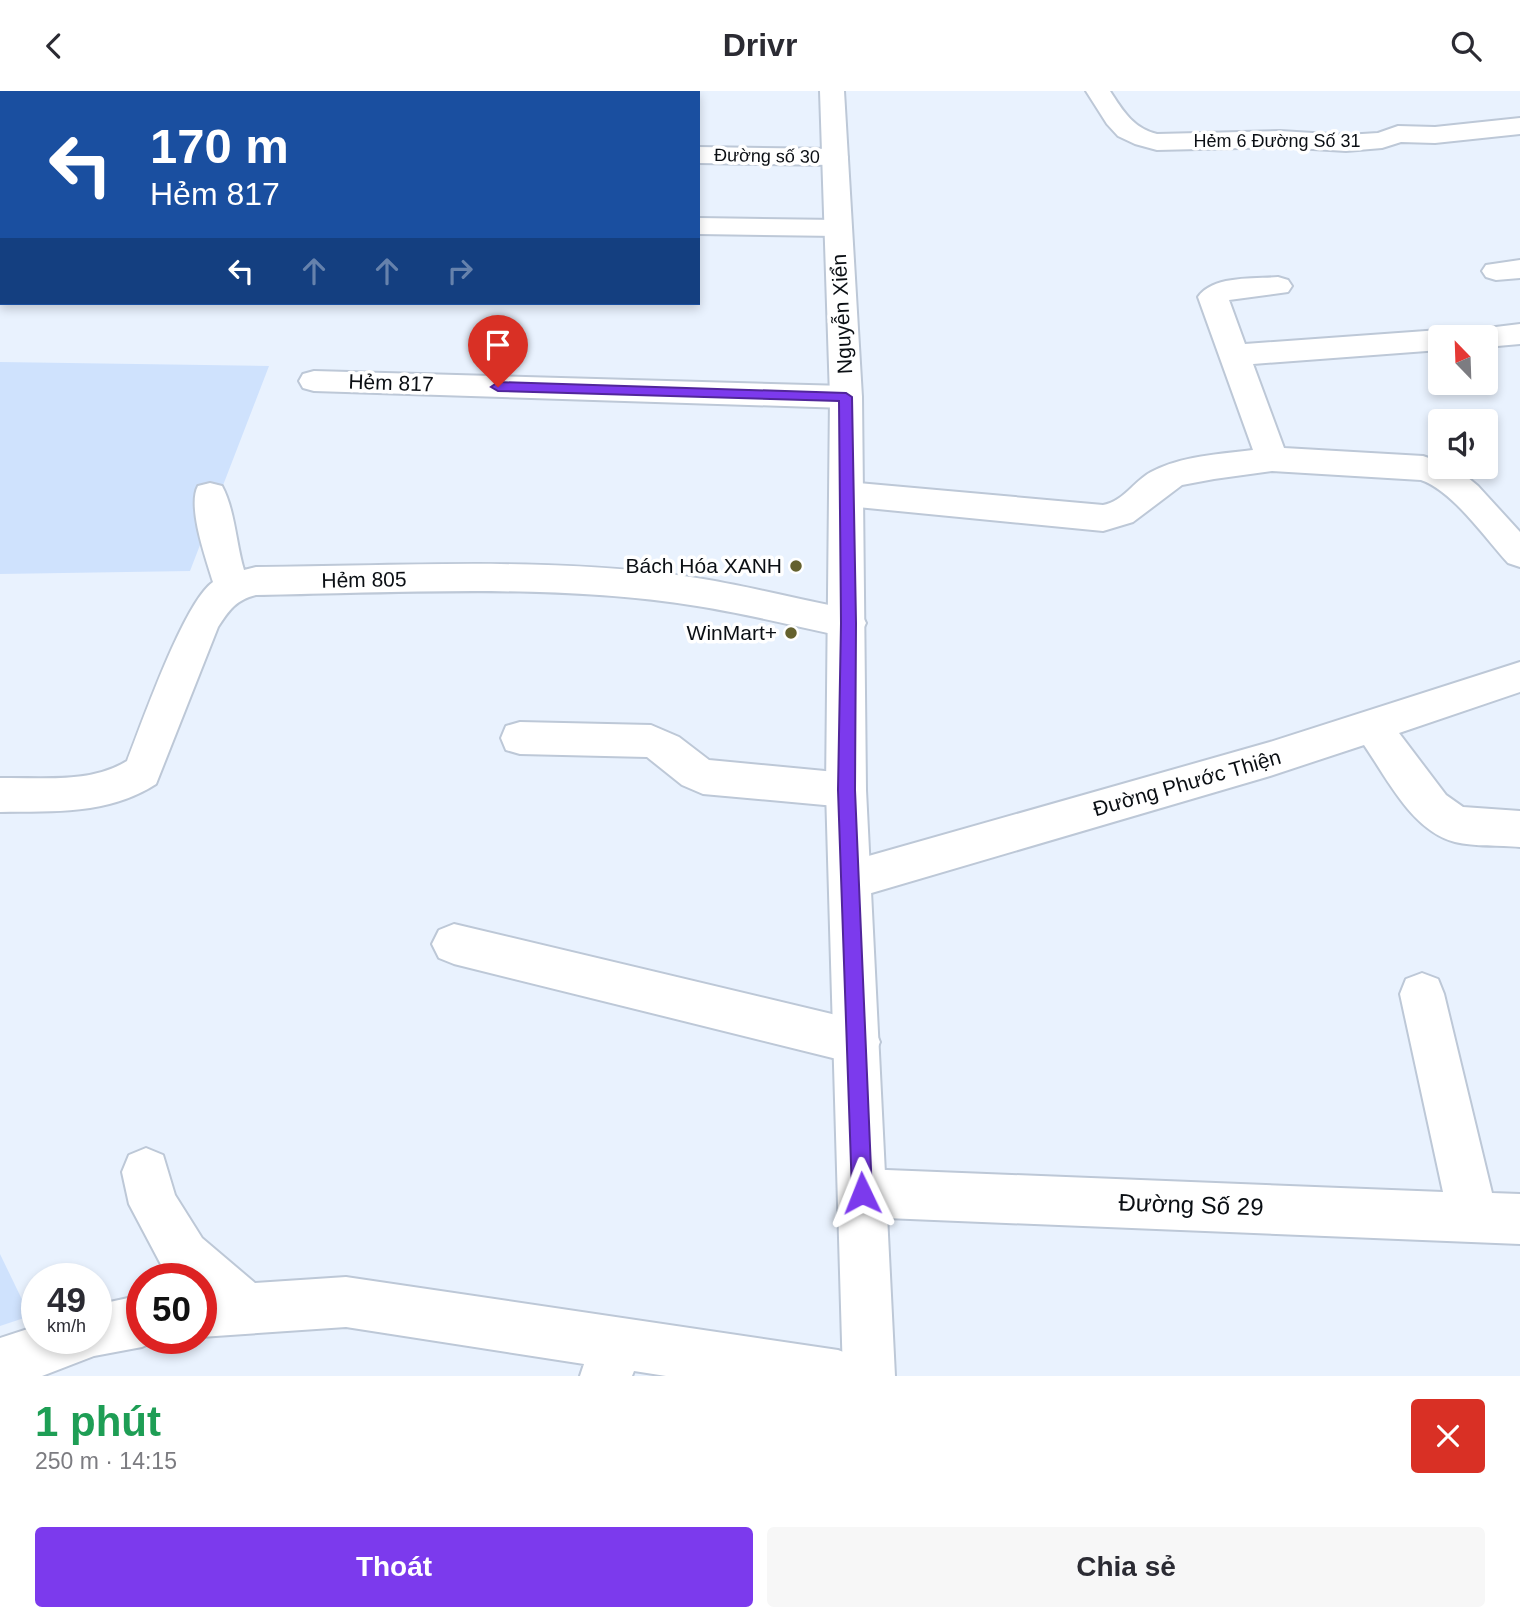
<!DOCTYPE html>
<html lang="vi">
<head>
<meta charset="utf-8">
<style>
	:root { --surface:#fff; --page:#f7f7f7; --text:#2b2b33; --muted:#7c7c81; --accent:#7c3aed }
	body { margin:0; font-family:Helvetica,sans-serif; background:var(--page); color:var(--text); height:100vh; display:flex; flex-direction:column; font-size:26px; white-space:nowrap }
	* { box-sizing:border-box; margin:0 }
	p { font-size:23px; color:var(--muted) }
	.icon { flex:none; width:38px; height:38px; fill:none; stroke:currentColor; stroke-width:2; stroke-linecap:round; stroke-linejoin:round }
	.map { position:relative; height:1285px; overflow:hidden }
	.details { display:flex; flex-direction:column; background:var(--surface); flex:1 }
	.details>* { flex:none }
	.hud { position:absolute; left:0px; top:0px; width:700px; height:214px; box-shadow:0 4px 10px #0003; background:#1a4fa0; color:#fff; overflow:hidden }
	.needle { width:46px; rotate:337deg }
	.tools { position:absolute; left:1428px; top:234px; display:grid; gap:14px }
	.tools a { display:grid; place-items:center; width:70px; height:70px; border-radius:7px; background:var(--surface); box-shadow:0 4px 10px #0003; font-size:35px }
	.speed { position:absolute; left:21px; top:1172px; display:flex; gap:14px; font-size:35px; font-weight:700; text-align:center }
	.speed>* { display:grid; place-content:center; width:91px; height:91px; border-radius:50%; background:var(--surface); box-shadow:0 4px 10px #0003; line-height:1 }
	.speed small { font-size:18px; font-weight:400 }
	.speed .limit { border:10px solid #d22; background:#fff; color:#111 }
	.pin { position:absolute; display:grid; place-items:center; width:60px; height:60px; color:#fff; margin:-72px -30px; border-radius:50% 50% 50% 0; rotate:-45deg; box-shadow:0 0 7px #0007 }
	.pin .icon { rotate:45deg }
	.me { position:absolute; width:77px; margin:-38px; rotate:358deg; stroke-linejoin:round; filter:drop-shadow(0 0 5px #0008) }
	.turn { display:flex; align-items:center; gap:24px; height:147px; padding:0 35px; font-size:32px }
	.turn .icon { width:91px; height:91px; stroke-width:2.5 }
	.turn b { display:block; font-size:49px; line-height:60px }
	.lanes { display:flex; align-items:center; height:66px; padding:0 35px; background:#0003; justify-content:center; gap:35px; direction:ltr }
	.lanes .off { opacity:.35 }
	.round { display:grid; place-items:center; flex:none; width:74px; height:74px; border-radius:7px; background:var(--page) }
	.overview { display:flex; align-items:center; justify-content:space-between; height:119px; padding:0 35px }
	h1 { font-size:42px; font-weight:700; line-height:52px; color:#1e9e55 }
	.button { display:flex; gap:14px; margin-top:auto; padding:14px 35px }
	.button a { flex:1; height:80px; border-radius:7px; background:var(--accent); color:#fff; font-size:28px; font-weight:700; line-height:80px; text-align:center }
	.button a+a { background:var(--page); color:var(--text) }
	header { display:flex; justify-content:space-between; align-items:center; height:91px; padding:0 35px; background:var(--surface); font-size:32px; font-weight:700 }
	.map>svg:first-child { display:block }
	.green { fill:#cfe2fd }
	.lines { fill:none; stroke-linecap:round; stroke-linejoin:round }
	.minor-casing { stroke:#bdc8d7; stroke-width:4 }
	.major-casing { stroke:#bdc8d7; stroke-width:4 }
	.minor { fill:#fff; fill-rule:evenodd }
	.major { fill:#fff; fill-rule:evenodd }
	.route { fill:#7c3aed; stroke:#51269a; stroke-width:2 }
	.poi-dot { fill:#64612e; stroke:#fff; stroke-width:2.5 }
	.labels { text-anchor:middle; stroke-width:7; stroke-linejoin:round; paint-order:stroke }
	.far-street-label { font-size:18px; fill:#0b0f14; stroke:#fff }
	.street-label { font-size:21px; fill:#0b0f14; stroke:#fff }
	.poi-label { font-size:21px; fill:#0b0f14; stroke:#fff; text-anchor:end }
	.near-street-label { font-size:24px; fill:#0b0f14; stroke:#fff }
</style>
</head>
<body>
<header><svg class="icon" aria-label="back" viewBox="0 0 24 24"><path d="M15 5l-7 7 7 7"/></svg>Drivr<svg class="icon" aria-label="search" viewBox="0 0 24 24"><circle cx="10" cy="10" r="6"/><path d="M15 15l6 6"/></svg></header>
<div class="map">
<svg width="1520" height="1285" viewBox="0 0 1520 1285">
	<rect width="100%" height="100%" fill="#e9f2fe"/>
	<path class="green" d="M0,0H470L2,2V36Z
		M0,271L269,275L190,480L0,483Z
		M0,1163L30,1225L0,1235Z"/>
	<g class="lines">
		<g class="minor-casing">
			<path id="minor" d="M99,0H123L98,2Z
				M224,0H248L223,2Z
				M342,0H366L341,2Z
				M1086,0H1110C1123,20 1133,37 1157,43L1280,40L1346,44L1378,42L1398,35L1435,36L1520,27V43L1435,52L1401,51L1382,57L1346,60L1280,56L1157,59L1135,53L1118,45L1107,33Z
				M0,41H2V57H0Z
				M698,56L835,58L844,60L848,66L844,72L835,74L698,72Z
				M698,127L838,129L848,131L852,137L848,143L838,145L698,143Z
				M1520,169V187L1496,189L1486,186L1482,180L1486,174Z
				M1278,186L1288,189L1292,195L1288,201L1229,209L1245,253L1440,239L1451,242L1454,247H1440V259L1253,273L1284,357L1423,365L1440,371V376H1455L1478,395L1520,441V476L1508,472C1485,447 1453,400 1421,389L1272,380L1214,388L1182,394L1133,431L1103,440L847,415L835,412L830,403L835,394L847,391L1103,414C1123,411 1134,390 1151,381C1181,365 1220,363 1253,359L1198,206C1213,184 1254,188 1278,186Z
				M1520,233V253L1486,256V247H1459L1463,240Z
				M314,280L846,295L857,298L862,306L857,314L846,317L314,300L303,297L299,290L303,283Z
				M210,392L222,395C235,419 236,453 244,479L256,476C402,475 552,465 697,487C747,495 798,508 848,518L861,522L866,532L861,542L848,546C798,536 748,523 697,515C554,492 400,502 256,504C236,509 229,519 218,536L156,693C108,724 54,720 0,721V687C42,686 90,693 127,670C142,632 184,511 213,491C206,468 187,415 198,395Z
				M1520,571V601L1399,642L1446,704L1463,716L1520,720V756C1499,754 1475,756 1455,751C1412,740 1387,687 1364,654L1270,685L851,808L836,803L830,789L836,775L851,770L1270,651Z
				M520,631L651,634L679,646L709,669L846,682L860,687L866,699L860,711L846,716L703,703L682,694L647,666L520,663L506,659L501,647L506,635Z
				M454,833L857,929L873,935L880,951L873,967L857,973L454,873L439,867L432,853L439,839Z
				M1422,882L1438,888L1444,903L1492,1102L1520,1103V1153L862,1126L845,1119L838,1102L845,1085L862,1078L1443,1101L1400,903L1406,888Z
				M146,1057L163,1064L175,1104L202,1147L255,1192L346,1186L838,1259L857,1266L864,1285H666L634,1280L632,1285H580L584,1273L346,1236L201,1246V1188H173L166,1183L129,1113L122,1081L129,1064Z
				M142,1204V1248H160L142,1256L94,1265L42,1285H0V1247L37,1235V1248H96V1214Z"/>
		</g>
		<g class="major-casing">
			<path id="major" d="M820,0H844L862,306L866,699L895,1285H843L826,699L830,306Z"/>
		</g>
		<use href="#minor" class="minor"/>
		<use href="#major" class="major"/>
	</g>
	<path class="route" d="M498,291L846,302L852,306L856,532L855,699L872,1102L869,1109L862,1112L855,1109L852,1102L838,699L841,532L839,310L498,300L491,296Z"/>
	<g class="poi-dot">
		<circle cx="796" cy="475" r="7"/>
		<circle cx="791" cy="542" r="7"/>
	</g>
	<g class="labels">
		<g class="far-street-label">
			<text x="1277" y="56">Hẻm 6 Đường Số 31</text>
			<text transform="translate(767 65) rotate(1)" y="6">Đường số 30</text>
		</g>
		<g class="street-label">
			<text transform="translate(842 223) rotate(-93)" y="7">Nguyễn Xiển</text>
			<text transform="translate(391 292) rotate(2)" y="7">Hẻm 817</text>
			<text transform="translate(364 489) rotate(-1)" y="7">Hẻm 805</text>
			<text transform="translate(1187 692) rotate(-16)" y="7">Đường Phước Thiện</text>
		</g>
		<g class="poi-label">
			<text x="782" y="482">Bách Hóa XANH</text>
			<text x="777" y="549">WinMart+</text>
		</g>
		<g class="near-street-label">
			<text transform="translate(1191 1114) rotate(2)" y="8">Đường Số 29</text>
		</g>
	</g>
</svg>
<div class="tools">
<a><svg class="needle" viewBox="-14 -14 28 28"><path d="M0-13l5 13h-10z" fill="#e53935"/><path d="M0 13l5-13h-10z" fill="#7c7c81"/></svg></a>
<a><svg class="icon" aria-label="sound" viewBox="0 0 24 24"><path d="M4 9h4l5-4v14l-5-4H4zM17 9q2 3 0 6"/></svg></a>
</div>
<div class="speed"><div>49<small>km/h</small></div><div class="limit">50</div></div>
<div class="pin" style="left:498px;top:296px;background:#d93025"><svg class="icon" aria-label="arrive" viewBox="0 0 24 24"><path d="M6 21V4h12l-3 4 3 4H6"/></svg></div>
<svg class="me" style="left:862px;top:1102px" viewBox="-20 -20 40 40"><path d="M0-17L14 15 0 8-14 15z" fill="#7c3aed" stroke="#fff" stroke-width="4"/></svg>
<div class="hud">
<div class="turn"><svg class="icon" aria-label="left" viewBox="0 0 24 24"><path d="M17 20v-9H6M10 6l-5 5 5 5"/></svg><div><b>170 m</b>Hẻm 817</div></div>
<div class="lanes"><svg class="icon" aria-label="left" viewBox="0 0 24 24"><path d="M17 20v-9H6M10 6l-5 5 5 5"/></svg><svg class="icon off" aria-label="ahead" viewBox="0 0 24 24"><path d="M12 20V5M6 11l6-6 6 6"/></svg><svg class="icon off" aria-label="ahead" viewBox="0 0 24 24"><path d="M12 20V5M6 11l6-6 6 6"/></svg><svg class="icon off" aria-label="right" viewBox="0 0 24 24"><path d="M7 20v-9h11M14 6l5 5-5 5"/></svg></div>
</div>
</div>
<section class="details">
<div class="overview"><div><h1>1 phút</h1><p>250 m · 14:15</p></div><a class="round" style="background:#d93025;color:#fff"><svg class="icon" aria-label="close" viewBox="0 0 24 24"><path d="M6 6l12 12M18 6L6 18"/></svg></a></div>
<div class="button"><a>Thoát</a><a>Chia sẻ</a></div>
</section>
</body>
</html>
